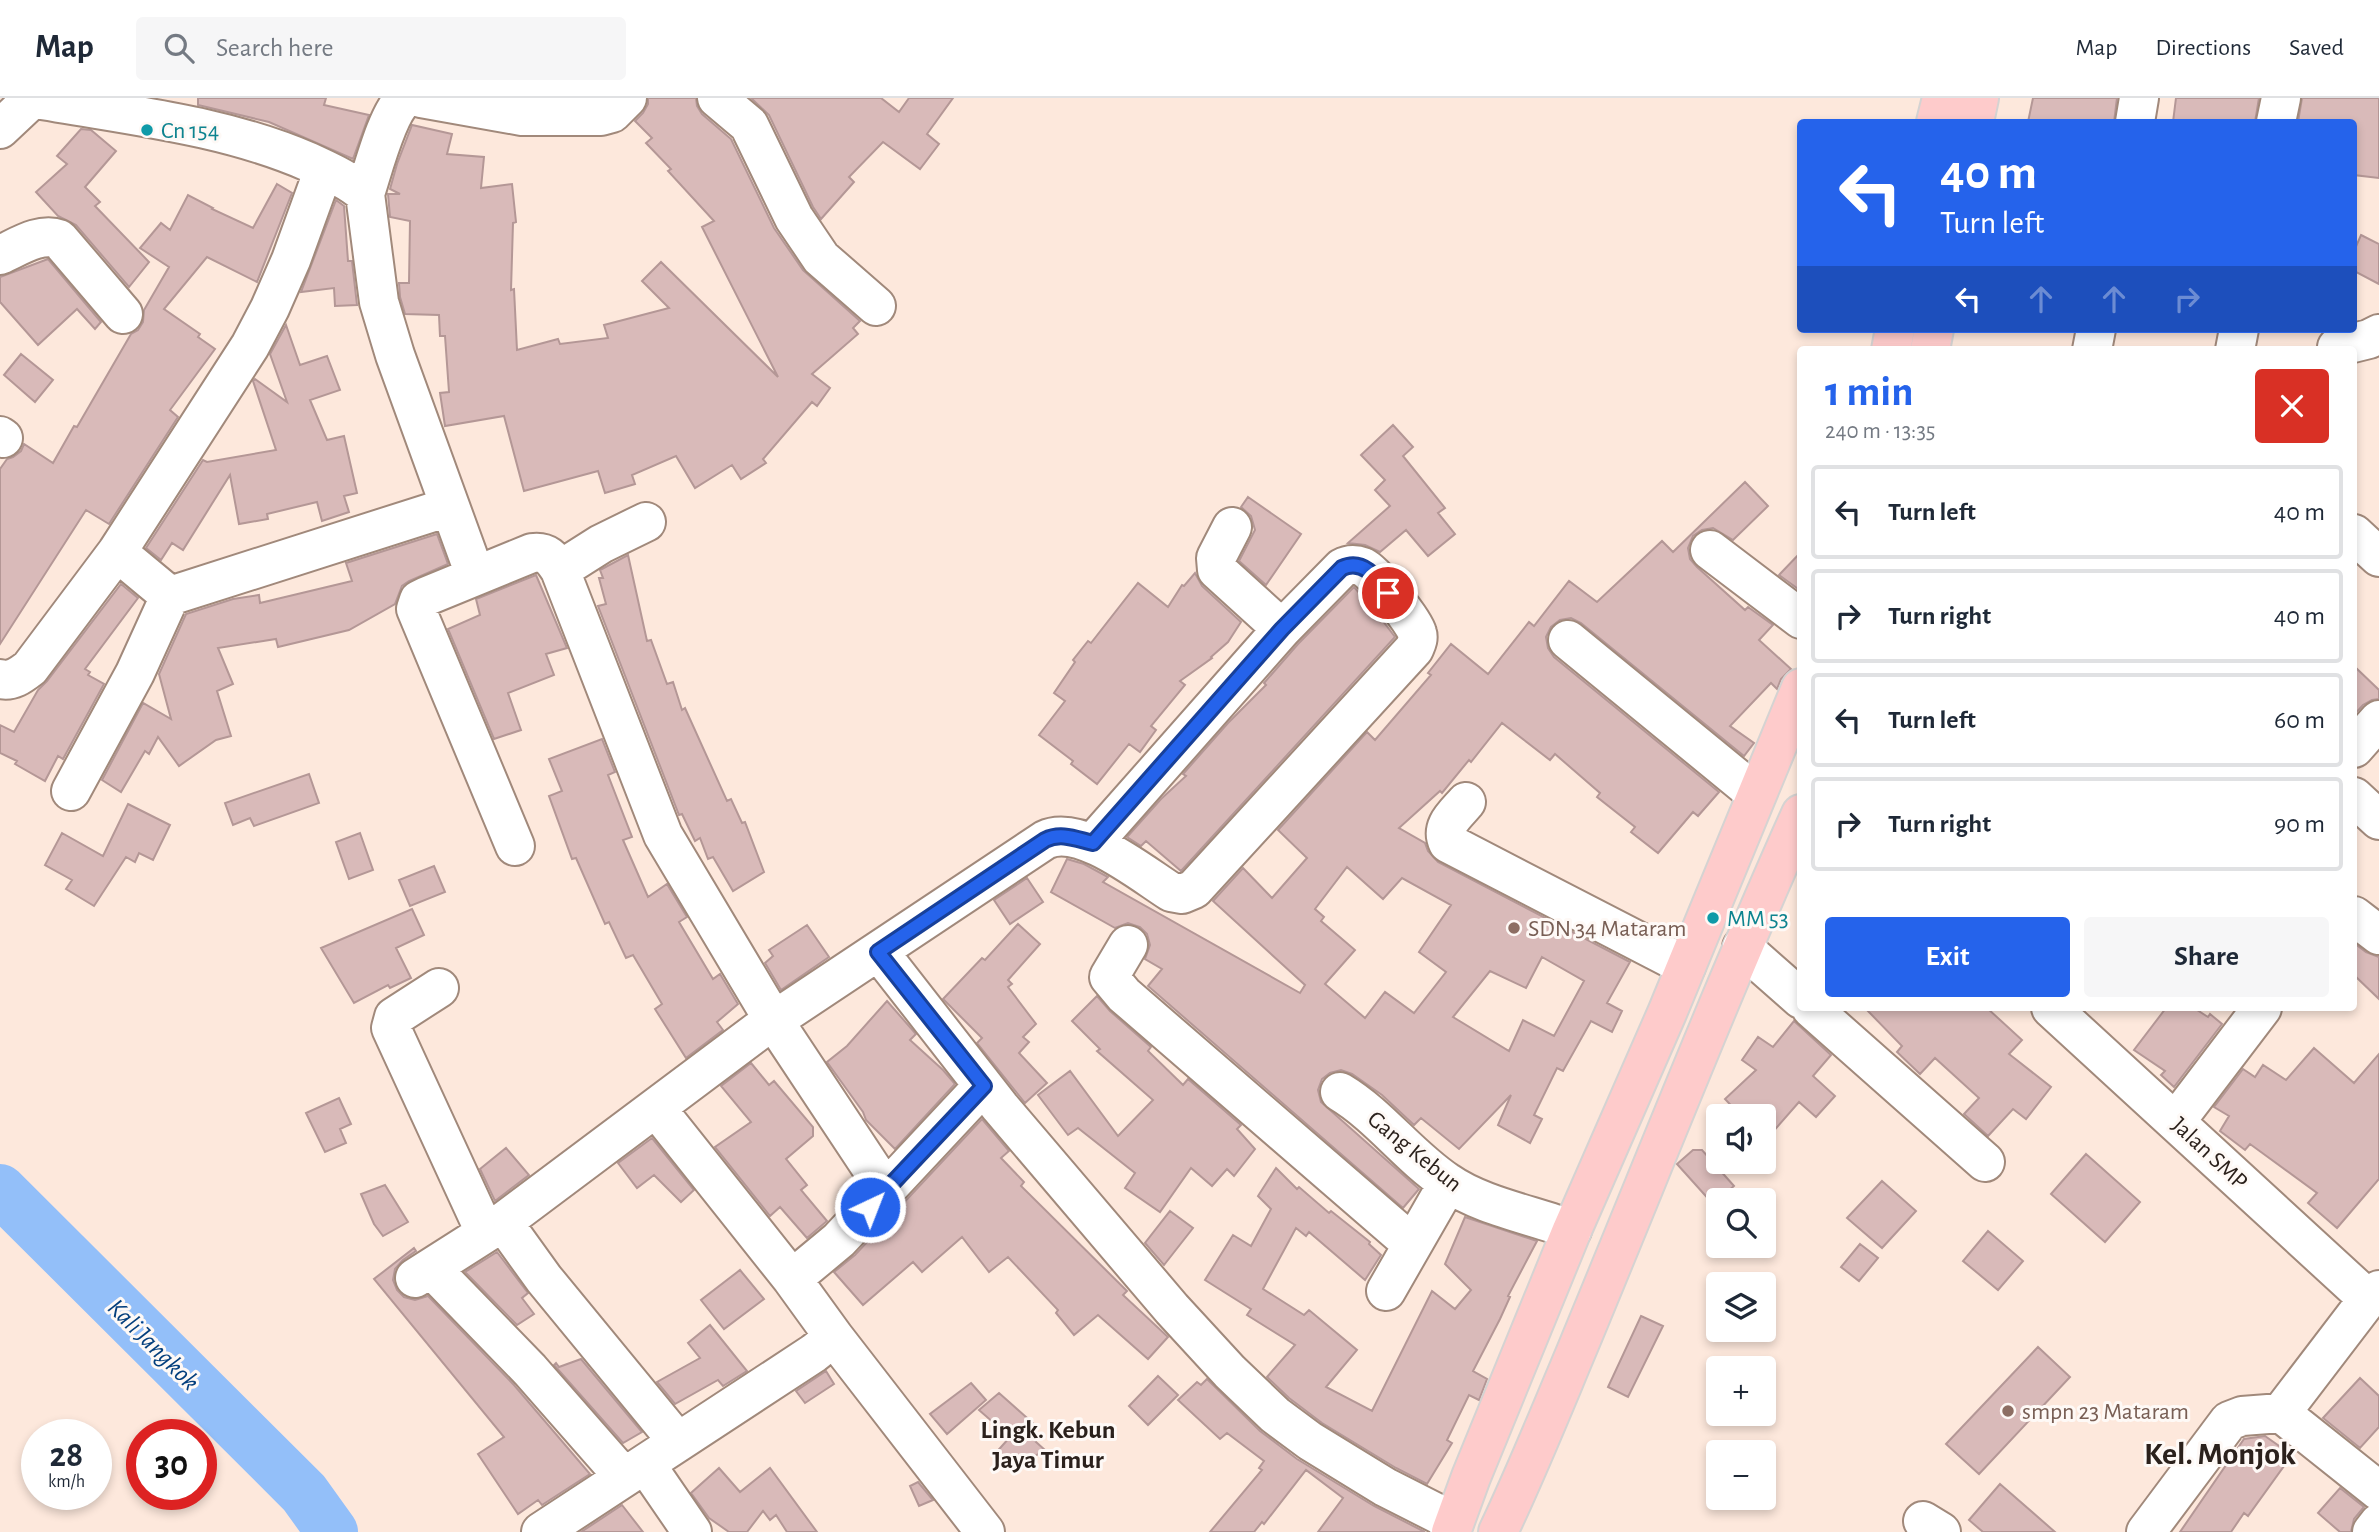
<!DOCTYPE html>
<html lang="en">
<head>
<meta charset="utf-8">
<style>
	:root { --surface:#fff; --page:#f6f6f7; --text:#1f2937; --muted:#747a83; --line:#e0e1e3; --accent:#2563eb }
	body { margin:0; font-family:"Alegreya Sans",sans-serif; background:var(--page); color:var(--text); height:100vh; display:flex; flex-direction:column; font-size:26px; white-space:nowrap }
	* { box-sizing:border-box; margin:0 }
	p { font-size:23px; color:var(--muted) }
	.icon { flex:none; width:38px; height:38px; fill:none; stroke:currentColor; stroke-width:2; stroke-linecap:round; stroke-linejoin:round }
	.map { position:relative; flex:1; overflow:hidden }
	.side { position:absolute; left:1797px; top:248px; width:560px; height:665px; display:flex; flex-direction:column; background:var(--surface); border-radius:7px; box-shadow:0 4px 10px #0003 }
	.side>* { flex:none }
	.top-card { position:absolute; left:1797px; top:21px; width:560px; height:214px; border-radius:7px; box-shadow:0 4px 10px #0003; background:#2563eb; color:#fff; overflow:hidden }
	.controls { position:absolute; left:1706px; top:1006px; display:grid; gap:14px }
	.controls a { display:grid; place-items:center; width:70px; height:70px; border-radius:7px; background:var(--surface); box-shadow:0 4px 10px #0003; font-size:35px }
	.speed { position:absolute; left:21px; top:1321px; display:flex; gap:14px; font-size:35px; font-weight:700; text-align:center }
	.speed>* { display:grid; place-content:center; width:91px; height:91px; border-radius:50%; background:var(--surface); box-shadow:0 4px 10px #0003; line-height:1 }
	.speed small { font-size:18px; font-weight:400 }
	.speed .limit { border:10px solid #d22; background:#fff; color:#111 }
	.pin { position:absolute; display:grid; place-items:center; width:60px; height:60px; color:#fff; margin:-30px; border:4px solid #fff; border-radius:50%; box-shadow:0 2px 7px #0007 }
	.me { position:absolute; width:77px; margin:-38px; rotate:43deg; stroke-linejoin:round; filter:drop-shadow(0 0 5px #0008) }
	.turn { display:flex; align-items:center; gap:24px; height:147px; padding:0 28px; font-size:32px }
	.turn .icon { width:91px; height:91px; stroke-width:2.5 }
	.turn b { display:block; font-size:49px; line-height:60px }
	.lanes { display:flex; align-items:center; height:66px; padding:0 28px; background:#0003; justify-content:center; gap:35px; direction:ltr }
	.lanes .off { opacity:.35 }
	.round { display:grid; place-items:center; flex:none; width:74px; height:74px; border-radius:7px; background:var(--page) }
	.summary { display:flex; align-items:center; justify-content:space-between; height:119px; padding:0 28px }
	h1 { font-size:42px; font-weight:600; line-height:52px; color:var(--accent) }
	.primary-button { display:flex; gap:14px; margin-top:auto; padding:14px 28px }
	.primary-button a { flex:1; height:80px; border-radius:7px; background:var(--accent); color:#fff; font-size:28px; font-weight:600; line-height:80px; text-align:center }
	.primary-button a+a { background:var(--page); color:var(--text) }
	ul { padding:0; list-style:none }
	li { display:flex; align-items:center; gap:21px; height:94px; margin:0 14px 10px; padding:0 14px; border:4px solid var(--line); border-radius:7px }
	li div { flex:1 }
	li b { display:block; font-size:26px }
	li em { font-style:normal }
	header { display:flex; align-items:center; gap:42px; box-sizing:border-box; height:98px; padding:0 35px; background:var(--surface); border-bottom:2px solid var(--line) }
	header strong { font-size:33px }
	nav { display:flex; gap:38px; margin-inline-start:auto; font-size:24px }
	.search { width:490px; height:63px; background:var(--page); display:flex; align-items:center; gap:18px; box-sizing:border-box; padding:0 24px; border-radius:7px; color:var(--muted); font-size:26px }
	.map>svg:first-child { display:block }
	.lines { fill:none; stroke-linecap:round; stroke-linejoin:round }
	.river { stroke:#93bff9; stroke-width:52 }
	.building { fill:#d9bab9; stroke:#b49796; stroke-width:2; fill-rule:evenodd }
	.minor-casing { stroke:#a1897b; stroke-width:42 }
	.major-casing { stroke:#d5d3d2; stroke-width:42 }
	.minor { stroke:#fff; stroke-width:38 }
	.major { stroke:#fecbcb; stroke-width:38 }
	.route-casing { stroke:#184099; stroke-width:18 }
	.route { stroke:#2563eb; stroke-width:12 }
	.culture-dot { fill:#0f9aa8; stroke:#fef9f6; stroke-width:2.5 }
	.education-dot { fill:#8d6e63; stroke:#fef9f6; stroke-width:2.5 }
	.labels { text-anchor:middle; stroke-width:6; stroke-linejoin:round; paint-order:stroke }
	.culture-label { font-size:24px; fill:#0d838f; stroke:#fef9f6; text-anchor:start }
	.education-label { font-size:24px; fill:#785e54; stroke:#fef9f6; text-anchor:start }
	.street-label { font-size:24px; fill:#2b211c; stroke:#fef9f6 }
	.water-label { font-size:26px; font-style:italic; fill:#043f7d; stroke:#fef9f6 }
	.neighbourhood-label { font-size:26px; font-weight:bold; fill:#2b211c; stroke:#fef9f6 }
	.district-label { font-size:32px; font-weight:bold; fill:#2b211c; stroke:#fef9f6 }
</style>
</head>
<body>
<header>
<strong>Map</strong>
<div class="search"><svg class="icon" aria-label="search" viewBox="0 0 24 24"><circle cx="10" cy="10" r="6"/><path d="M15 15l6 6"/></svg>Search here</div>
<nav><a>Map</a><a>Directions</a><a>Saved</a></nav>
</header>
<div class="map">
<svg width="2379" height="1434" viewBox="0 0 2379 1434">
	<rect width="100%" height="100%" fill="#fde8dc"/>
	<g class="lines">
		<path class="river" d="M0,1092L304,1395L332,1434"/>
	</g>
	<path class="building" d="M198,0H326L324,7L369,17L353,61L269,24L198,7Z
		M648,0H696L697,8L702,16L731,41L774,130L803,172L860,223L853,230L858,236L812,276L830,290L817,308L812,304L763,361L766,365L741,381L732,367L695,390L676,358L632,377L635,386L605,395L598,373L524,393L504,318L445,328L440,295L449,294L445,238H440L439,217L405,216L400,199L399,185H409L410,123L390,119L388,96H400L390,91L397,66L412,27L452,36L447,56L484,59L481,90L512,86L516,124L513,125L511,192L514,191L517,252L558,241L560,246L608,240L604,227L669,210L642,183L661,164L778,279L702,129L714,123L668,73L671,71L646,45L652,40L635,23L643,15L648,6Z
		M751,0H881L899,14L909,0H953L927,36L939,46L920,71L883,44L849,79L854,84L821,121L813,109L769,17Z
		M2033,0H2117L2114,24H2028Z
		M2176,0H2259L2255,24H2173Z
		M2302,0H2379V80L2354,77V24H2298Z
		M81,31L91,32L116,53L85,89L100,104L95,108L149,164L129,189L76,127L58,118L36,94L67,66L57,58Z
		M277,86L292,95L257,184L207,159L164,211L200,236L198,239L215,251L170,312L178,319L109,426L86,412L0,546V371L7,361L13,359L21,353L24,346L53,365L74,328L77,329L131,236L138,232L143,224L144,212L169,169L140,150L161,125L170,132L188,97L213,110L212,111L253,130Z
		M336,102L344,108L348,163H352L357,207L335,208L334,190L301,194Z
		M2361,137L2379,146V186L2354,173V153Z
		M48,161L101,224L95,231L77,211L38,247L0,204V179Z
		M286,227L300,267L327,258L340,292L310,302L327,342L344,338L357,395L344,398L349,414L322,423L317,404L267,416L268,421L239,426L230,377L183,452L172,445L161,462L146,450L203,362L207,364L276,352L253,283L255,281L287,304L270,256Z
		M21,256L53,282L35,304L4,277Z
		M1393,327L1413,349L1403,358L1445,410L1438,415L1455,436L1428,458L1406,432L1380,454L1365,447L1348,445L1390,408L1375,392L1385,382L1361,357Z
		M1745,384L1768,408L1733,442L1713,430L1702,432L1693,438L1688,450L1690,461L1697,469L1745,512L1748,509L1773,527L1759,542L1791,571L1781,581L1777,591L1771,585L1730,628L1754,645L1744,658L1581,525L1571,520L1560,522L1551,529L1546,539L1548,550L1554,559L1719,694L1698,718L1693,714L1658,755L1631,734L1635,729L1597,699L1600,695L1555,656L1550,662L1502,625L1471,664L1469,662L1442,695L1440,693L1399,730L1425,745L1428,753L1438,764L1630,864L1607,905L1622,913L1612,934L1591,923L1563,973L1557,970L1534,1017L1542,1021L1530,1045L1498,1027L1511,997L1459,1051L1421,1020L1414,1027L1382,997L1352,976L1341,972L1330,975L1322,981L1318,992L1321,1004L1419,1091L1403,1110L1148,888L1162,871L1145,861L1150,847L1147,836L1140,829L1128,825L1115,830L1051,794L1067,761L1084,766L1108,779L1103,784L1300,895L1305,887L1213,803L1243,770L1272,800L1307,760L1278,732L1367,634L1375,642L1431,577L1428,575L1451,546L1488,576L1529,524L1534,528L1569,483L1597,504L1662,443L1673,454ZM1347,769L1383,801L1402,780L1451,807L1419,854L1446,874L1414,915L1385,894L1365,920L1325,886L1355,852L1321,823L1324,819L1315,811ZM1542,859L1584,883L1554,938L1523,922L1509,953L1453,919L1490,873L1526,890Z
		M1248,399L1301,436L1266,487L1239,463L1255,432L1251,418L1241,409Z
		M437,436L448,466L409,483L402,488L395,506L349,532L278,549L276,541L218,550L233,586L217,593L231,638L216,642L179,668L158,639L149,656L145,653L121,694L102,682L143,605L171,621L159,576L186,516L233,501L259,497L260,505L352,483L346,465Z
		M1801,454V493L1779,477Z
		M628,457L647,543L651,542L667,586L673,584L682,612L685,610L727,703L731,701L742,725L745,724L764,774L733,793L713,759L708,761L700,740L695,743L682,716L679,717L598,508L606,506L599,480H603L600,472Z
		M1195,475L1202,488L1241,524L1228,544L1211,559L1212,560L1180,583L1185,587L1151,628L1156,632L1140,654L1129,646L1097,686L1071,666L1073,663L1039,637L1065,603L1054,595L1075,564L1073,562L1088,543L1091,545L1138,485L1168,509L1182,487L1184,488Z
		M536,477L567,550L546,556L554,577L508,595L521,632L494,641L448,531L480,517L476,501Z
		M121,486L138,500L85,571L90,574L88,577L104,586L63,661L58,658L45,683L15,666L17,663L0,655V627L14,634L38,592L47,583Z
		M1354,489L1376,514L1395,539L1181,773L1146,743L1141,748L1127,739L1161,701L1186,678L1183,676L1228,625L1266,587L1264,585L1298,546Z
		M2354,568L2379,592V601L2372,602L2363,607L2354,617Z
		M602,641L615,674L608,677L632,739L623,742L648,799L667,786L687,819L679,824L713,881L720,876L738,906L717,924L723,932L686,960L655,911L662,906L633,857L626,860L609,824L605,826L576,760L572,761L549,698L562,693L549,661Z
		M309,676L319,705L254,728L250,720L233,727L225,705Z
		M128,706L170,727L153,762L139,755L135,764L126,759L94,808L66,791L72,782L45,767L62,735L103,758Z
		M360,735L373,772L349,781L336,744Z
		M434,768L445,794L410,808L399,782Z
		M1027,780L1043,804L1010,826L994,802Z
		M412,811L424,837L396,850L411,880L390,890L388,887L354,905L321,850Z
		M1018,826L1040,846L1008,882L1012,886L1008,889L1036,926L1023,939L1029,944L1019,955L1047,985L1025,1005L977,945L982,940L943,901L982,860L985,862Z
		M807,827L829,859L781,892L765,865L773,858L769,852Z
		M2354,845L2366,854L2379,859V901L2354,877Z
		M1097,898L1110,913L1151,949L1148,953L1183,987L1188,981L1241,1027L1237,1031L1255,1051L1234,1078L1227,1071L1212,1088L1191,1070L1160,1114L1125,1090L1135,1075L1078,1030L1068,1037L1038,997L1070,973L1118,1038L1153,1002L1097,953L1100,951L1072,923Z
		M887,903L916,936L910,942L943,972L955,986L895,1051L866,1022L863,1014L827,964L847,948Z
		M1865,910H1987L2022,942L2009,956L2051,989L2026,1021L2013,1011L1988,1038L1964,1016L1979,1000L1935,960L1920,976L1897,954L1902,948Z
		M2166,910H2194L2208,919L2210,916L2222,926L2174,989L2161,977L2165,973L2134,952Z
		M1794,923L1831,957L1813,978L1835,998L1816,1019L1799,1004L1764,1044V1018H1741L1725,1001L1756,972L1742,962L1758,939L1773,949Z
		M2314,950L2354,985L2379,956V1081L2337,1130L2308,1105L2317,1095L2250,1046L2245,1052L2220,1033L2229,1018L2214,1009L2243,971L2255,979L2263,967L2286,982Z
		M751,965L769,987L774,983L813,1029V1038L786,1061L807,1087L801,1092L827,1123L807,1140L780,1109L770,1118L715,1049L751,1024L721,988Z
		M339,1000L351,1026L340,1031L346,1045L325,1054L306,1015Z
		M982,1021L1009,1053L1001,1060L1024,1084L1021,1088L1127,1193L1123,1197L1168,1239L1148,1261L1098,1217L1074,1237L1056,1215L1058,1212L1008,1159L989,1174L962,1139L922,1174L913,1164L863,1207L834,1174L855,1157Z
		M652,1040L694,1092L681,1104L654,1077L637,1090L618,1065Z
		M506,1050L529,1077L495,1103L480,1071Z
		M1693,1052H1702L1734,1088L1713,1106L1677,1066Z
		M2086,1056L2140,1104L2105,1144L2051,1096Z
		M1276,1070L1297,1091L1299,1089L1329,1115L1331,1113L1370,1144L1369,1146L1381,1157L1365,1182L1309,1134L1306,1138L1296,1130L1263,1191L1304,1217L1309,1212L1357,1252L1326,1289L1372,1313L1432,1193L1455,1211L1471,1192L1445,1166L1465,1119L1537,1143L1508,1198L1510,1199L1500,1221L1473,1273L1487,1281L1479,1302L1469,1297L1447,1342L1452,1345L1427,1386L1396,1370L1322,1325L1289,1300L1267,1279L1295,1247L1247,1217L1251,1211L1205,1182L1233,1137L1251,1148L1271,1111L1258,1098Z
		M1882,1083L1916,1113L1882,1150L1847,1120Z
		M385,1087L408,1124L383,1138L374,1126L361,1096Z
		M1170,1113L1193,1130L1164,1167L1145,1145Z
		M1988,1133L2023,1163L1998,1192L1963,1163Z
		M1860,1146L1878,1160L1859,1183L1841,1169Z
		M414,1150L416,1153L403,1162L395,1171L393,1182L397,1192L404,1199L415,1202L428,1198L514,1287L590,1376L542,1407L538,1402L518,1416L478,1356L504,1339L374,1181Z
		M497,1154L528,1195L522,1200L534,1216L517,1227L465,1174Z
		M740,1172L764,1201L724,1231L701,1202Z
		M1641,1218L1663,1228L1628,1299L1608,1289Z
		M710,1227L747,1273L723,1288L718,1282L675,1306L657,1284L700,1260L688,1245Z
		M2038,1249L2070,1279L1979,1376L1946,1346Z
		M581,1261L642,1334L623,1345L554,1267L556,1265L559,1269Z
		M826,1273L834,1286L805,1305L796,1293Z
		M1158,1278L1178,1297L1148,1327L1129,1308Z
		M2360,1280L2379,1298V1329L2360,1350L2323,1320Z
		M1207,1281L1260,1333L1297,1361L1374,1408L1425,1434H1318L1343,1400L1306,1372L1264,1426L1262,1424L1254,1434H1210L1262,1372L1259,1370L1264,1363L1227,1335L1220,1341L1178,1302L1197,1284L1201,1287Z
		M971,1285L986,1302L947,1336L930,1316Z
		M999,1295L1034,1326L1026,1335L1046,1353L1006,1370L993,1358L1010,1339L979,1312Z
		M2265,1338L2292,1357L2248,1418L2244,1415L2231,1434H2180L2244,1341Z
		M719,1370L740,1394L770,1370L817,1434H787L776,1417L770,1422L763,1413L747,1434H729L709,1420L691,1395Z
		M918,1384L933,1402L919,1408L910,1388Z
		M2000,1386L2055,1434H1983L1969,1422Z
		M2340,1390L2364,1409L2354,1421L2351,1434H2340L2318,1415Z
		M622,1407L643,1434H581Z"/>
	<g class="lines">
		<g class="minor-casing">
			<path id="minor" d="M32,0C124,17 222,26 309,64C328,73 349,82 365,96L379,204L395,257L475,477
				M421,0L522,18H601L612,15L627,0
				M717,0L749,27L794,120L821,160L876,208
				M2135,24L2139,0
				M2276,24L2281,0
				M0,31L33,0
				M365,96C373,72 387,15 405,0
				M0,157C18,149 40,134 59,141L123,216
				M2337,249L2369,241L2379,236
				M2092,252L2096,231
				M2235,252L2239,231
				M0,338L3,340
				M1232,429L1216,460L1217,472L1282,531
				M2354,436L2379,459
				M1710,452L1801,521
				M560,472L601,446L646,424
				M170,498L449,409
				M1568,542L1756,696
				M0,581C12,584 21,577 30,570L117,454L250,248L270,210L291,162L324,71
				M2354,650L2379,622
				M71,693L135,575L170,498L117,454
				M2354,699L2379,722
				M1466,704C1455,717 1440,728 1448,745L1686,868
				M515,748L416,511L419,502L427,498L532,455C547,453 552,460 560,472L663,737L774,923L886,1092
				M2354,818L2379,837
				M1128,847L1109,879L1124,897L1411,1145
				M1742,849L1801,901
				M879,854L1000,1009L1172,1211L1230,1274L1275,1317L1310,1343L1385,1389L1454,1424
				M439,890L394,919L391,930L485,1134
				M1811,910L1985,1064
				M2051,910L2368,1201
				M1340,994C1380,1018 1408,1058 1447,1084C1481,1108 1533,1117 1572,1132
				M656,1010L792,1181
				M2176,1023L2262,910
				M503,1124L544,1181L678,1344
				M431,1170L530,1272L623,1378
				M415,1180L503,1124L758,933L1045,742C1080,725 1141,775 1171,794L1182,796L1194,791L1414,551C1416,546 1419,541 1417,535C1414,523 1375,475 1363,469C1355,466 1349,466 1342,470L1282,531L1093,745
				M2379,1192L2368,1201L2281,1315L2379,1393
				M1386,1193L1448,1085
				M834,1239L985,1434
				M646,1367L692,1434
				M1923,1423L1941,1434
				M541,1434L814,1255L834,1239L792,1181L839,1142L983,988
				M2146,1434L2229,1323L2242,1318L2281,1315
				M2372,1434L2379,1425"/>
		</g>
		<g class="major-casing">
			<path id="major" d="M1936,24L1942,0
				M1974,24L1979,0
				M1891,252L1895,231
				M1930,252L1934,231
				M1451,1434L1471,1379L1572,1132L1667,915L1801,590
				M1498,1434C1527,1373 1552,1311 1578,1249C1652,1071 1722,892 1801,716"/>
		</g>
		<use href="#minor" class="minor"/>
		<use href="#major" class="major"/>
	</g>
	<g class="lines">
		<g class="route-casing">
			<path id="route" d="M870,1109L984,988L878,854L1045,742C1061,734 1076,741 1093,745L1282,531L1342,470C1363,460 1377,480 1388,495"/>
		</g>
		<use href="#route" class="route"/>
	</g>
	<g class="culture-dot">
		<circle cx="147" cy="32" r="7"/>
		<circle cx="1713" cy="820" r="7"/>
	</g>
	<g class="education-dot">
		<circle cx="1514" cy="830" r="7"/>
		<circle cx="2008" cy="1313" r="7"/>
	</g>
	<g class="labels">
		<g class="culture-label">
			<text x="161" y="40">Cn 154</text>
			<text x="1727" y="828">MM 53</text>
		</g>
		<g class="education-label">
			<text x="1528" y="838">SDN 34 Mataram</text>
			<text x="2022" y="1321">smpn 23 Mataram</text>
		</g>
		<g class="street-label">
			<text transform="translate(1415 1053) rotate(39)" y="8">Gang Kebun</text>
			<text transform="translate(2210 1055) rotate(43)" y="8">Jalan SMP</text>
		</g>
		<g class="water-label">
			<text transform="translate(154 1246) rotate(45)" y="9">Kali Jangkok</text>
		</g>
		<g class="neighbourhood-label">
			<text x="1048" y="1340">Lingk. Kebun<tspan x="1048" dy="30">Jaya Timur</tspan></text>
		</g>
		<g class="district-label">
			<text x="2220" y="1366">Kel. Monjok</text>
		</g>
	</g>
</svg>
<div class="controls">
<a><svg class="icon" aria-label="sound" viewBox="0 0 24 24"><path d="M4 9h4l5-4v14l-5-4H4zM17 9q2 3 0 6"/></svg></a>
<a><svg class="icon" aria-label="search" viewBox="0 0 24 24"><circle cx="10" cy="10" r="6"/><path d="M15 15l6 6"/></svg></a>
<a><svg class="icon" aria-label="layers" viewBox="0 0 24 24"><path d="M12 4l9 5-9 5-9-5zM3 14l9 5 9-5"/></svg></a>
<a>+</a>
<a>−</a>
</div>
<div class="speed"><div>28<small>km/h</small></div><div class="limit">30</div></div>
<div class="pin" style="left:1388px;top:495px;background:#d93025"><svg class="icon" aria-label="arrive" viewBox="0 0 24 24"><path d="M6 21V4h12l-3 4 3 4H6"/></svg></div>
<svg class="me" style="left:870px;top:1109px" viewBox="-20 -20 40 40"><circle r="17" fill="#2563eb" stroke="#fff" stroke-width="3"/><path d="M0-11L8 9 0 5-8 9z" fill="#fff"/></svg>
<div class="top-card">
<div class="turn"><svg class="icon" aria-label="left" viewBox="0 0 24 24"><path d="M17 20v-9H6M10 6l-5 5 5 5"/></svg><div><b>40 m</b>Turn left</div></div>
<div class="lanes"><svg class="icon" aria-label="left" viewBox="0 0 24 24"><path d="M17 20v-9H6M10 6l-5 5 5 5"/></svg><svg class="icon off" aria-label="ahead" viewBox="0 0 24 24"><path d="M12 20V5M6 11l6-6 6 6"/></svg><svg class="icon off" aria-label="ahead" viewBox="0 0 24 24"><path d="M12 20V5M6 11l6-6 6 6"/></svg><svg class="icon off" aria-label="right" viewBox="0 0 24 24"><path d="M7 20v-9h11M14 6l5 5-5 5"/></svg></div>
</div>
<section class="side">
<div class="summary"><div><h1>1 min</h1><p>240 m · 13:35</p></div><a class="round" style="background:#d93025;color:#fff"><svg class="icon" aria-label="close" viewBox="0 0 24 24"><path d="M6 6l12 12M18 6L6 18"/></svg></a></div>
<ul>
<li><svg class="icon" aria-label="left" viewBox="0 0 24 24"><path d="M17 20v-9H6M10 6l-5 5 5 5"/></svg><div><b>Turn left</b></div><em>40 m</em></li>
<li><svg class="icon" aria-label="right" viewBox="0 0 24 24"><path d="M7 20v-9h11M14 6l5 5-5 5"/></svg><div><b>Turn right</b></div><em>40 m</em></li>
<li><svg class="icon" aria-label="left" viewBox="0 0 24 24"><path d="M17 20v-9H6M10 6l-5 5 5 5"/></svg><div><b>Turn left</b></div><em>60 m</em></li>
<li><svg class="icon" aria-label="right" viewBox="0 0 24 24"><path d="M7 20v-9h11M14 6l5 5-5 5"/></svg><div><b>Turn right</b></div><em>90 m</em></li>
</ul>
<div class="primary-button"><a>Exit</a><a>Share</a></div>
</section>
</div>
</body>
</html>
